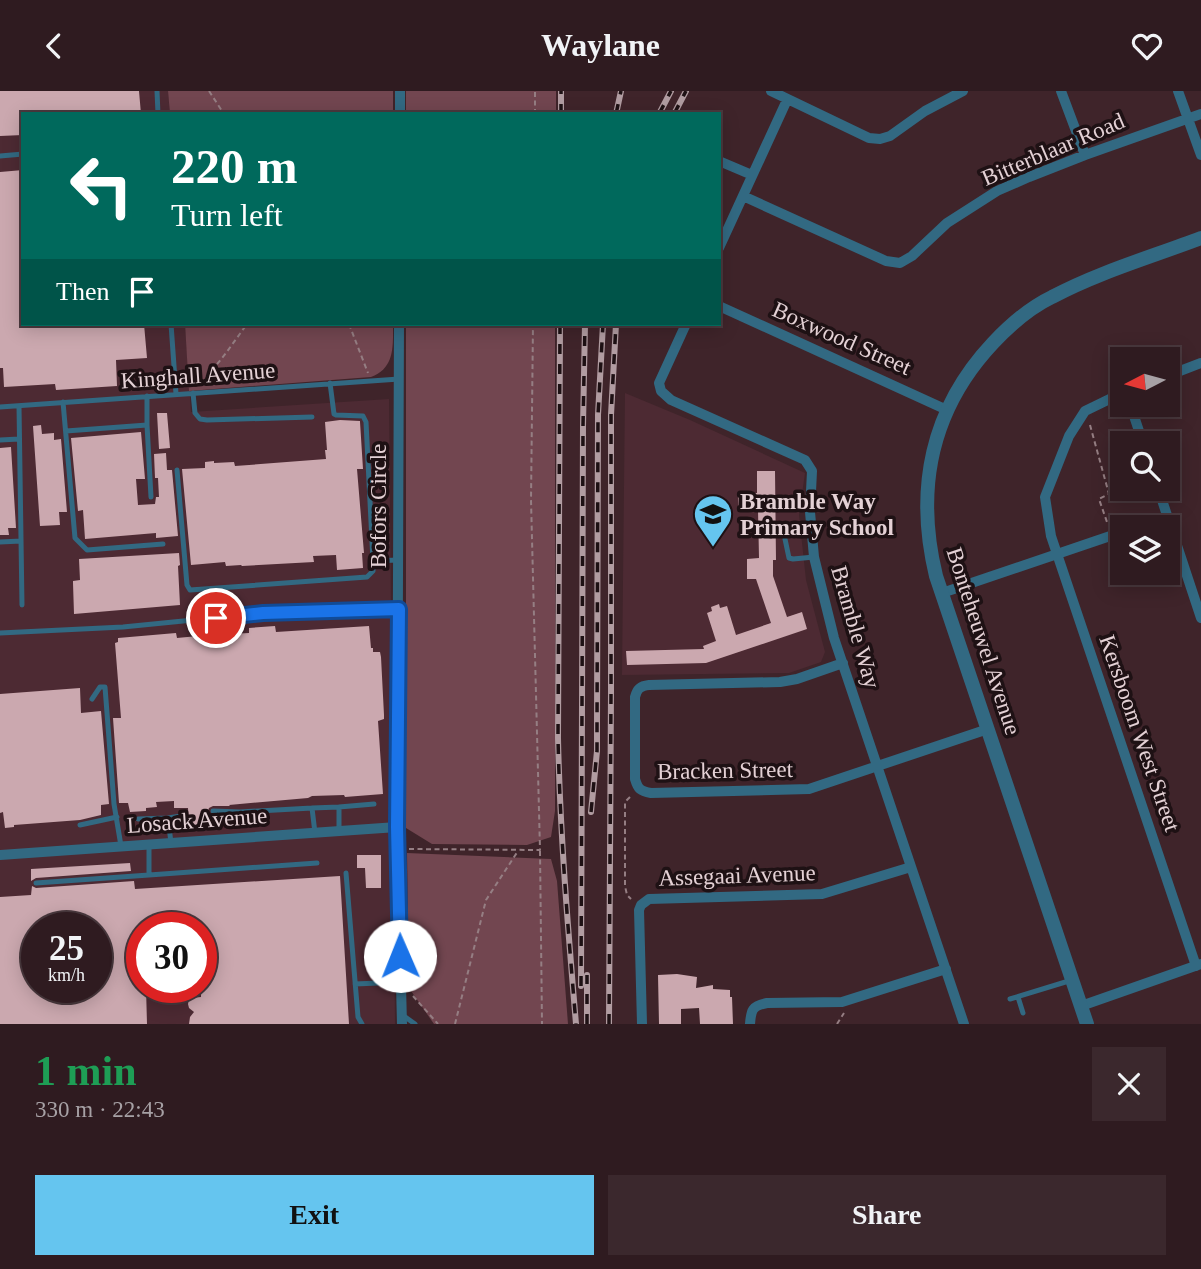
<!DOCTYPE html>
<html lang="en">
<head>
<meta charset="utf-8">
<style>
	:root { --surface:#2f1b20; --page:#3b282d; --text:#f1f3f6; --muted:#a7a1a5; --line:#4a393e; --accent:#65c5ef }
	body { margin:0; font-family:"Times New Roman",serif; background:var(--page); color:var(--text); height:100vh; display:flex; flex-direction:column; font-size:26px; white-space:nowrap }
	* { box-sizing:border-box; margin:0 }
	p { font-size:23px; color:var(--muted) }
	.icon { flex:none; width:38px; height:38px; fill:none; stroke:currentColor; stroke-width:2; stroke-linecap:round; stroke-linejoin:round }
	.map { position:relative; height:933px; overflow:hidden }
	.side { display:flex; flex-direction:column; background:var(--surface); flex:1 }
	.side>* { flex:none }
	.banner { position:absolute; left:21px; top:21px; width:700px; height:214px; border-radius:0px; box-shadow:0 4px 18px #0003,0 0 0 2px var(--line); background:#00695c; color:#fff; overflow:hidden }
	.needle { width:46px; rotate:264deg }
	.controls { position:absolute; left:1110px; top:256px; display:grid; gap:14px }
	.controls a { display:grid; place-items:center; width:70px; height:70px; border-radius:0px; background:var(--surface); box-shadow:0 4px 18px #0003,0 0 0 2px var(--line); font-size:35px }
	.speed { position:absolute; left:21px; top:821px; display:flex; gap:14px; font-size:35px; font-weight:700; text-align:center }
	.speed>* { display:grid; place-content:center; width:91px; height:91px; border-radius:50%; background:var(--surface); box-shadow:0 4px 18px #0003,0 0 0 2px var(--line); line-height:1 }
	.speed small { font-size:18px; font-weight:400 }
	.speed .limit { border:10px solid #d22; background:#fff; color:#111 }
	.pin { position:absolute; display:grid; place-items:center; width:60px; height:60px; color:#fff; margin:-30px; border:4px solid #fff; border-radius:50%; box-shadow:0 2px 7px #0007 }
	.me { position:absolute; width:77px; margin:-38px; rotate:359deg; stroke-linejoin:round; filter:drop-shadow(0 0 5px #0008) }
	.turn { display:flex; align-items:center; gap:24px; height:147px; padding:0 35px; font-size:32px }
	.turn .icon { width:91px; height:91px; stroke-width:2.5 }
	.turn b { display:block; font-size:49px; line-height:60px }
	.then { display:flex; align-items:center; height:66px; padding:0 35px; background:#0003; gap:14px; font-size:26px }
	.round { display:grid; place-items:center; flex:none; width:74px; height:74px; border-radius:0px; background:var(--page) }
	.summary { display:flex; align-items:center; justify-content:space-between; height:119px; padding:0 35px }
	h1 { font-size:42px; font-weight:800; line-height:52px; color:#1e9e55 }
	.button { display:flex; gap:14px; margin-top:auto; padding:14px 35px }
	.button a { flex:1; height:80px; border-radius:0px; background:var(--accent); color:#111; font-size:28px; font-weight:800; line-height:80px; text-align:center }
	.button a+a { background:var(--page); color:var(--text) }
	header { display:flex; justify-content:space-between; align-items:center; height:91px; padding:0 35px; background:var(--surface); font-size:32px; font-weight:800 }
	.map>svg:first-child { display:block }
	.built { fill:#4d2a33; fill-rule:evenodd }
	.green { fill:#724650 }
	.building { fill:#cba8af; fill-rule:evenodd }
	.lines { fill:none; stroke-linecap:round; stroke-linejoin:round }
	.path { stroke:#957e83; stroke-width:2; stroke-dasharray:5 3.5; stroke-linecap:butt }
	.service { stroke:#326982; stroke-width:5 }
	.minor { stroke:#326982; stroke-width:10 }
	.tertiary { stroke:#326982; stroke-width:14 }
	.rail-casing { stroke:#b19ca1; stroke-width:6 }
	.rail { stroke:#1e1114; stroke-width:3.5; stroke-dasharray:10; stroke-linecap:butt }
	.route-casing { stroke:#114b97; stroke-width:18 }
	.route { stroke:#1a73e8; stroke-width:12 }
	.labels { text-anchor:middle; stroke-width:7; stroke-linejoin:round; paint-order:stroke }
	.street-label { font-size:23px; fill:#e4d1d5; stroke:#1e1114 }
	.poi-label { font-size:23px; font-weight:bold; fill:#e4d1d5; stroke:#1e1114; text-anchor:start }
</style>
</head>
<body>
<header><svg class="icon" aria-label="back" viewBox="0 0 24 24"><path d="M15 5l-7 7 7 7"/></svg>Waylane<svg class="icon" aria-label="heart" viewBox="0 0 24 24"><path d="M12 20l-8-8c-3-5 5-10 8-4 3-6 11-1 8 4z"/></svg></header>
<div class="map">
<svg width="1201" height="933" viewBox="0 0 1201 933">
	<rect width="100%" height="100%" fill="#3f242a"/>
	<path class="built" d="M0,0H168L170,23H23V233H185L191,321L389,308L395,933H0ZM37,836H96V896H37ZM142,836H201V896H142Z
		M625,302L690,329L805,382L799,424L806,489L825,561L821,571L789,582L622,584Z"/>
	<path class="green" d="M168,0H393V23H170Z
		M406,0H556V23H406Z
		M185,233H393C393,255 395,277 371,286L189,300Z
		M406,233H555V720L551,746L527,754L432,753L406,737Z
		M407,762L551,768L557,790L568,933H434L409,897Z"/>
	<path class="building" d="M0,0H139L141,23H23V44L0,45Z
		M23,79V233H144L147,267L116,269L117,295L56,299L55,293L4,296L3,277H0V81Z
		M157,322H167L170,357L159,358Z
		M340,329L360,330V331L363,378H357L364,462H362L363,477L337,479L336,464L313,465L314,471L242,475L241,474L226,475L225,471L191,474L182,378L205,377V371L214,370V372L234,371L235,375L326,368L325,359H327L325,331Z
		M41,334L42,343L54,342V349L61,348L67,421H59L60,434L40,435L33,335Z
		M141,341L145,388H136L138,414L155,413L156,406H159L158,387H155L154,363L166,362L167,379H172L178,445L156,447V442L85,448L83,419L78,420L71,347Z
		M11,356L16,437H8L9,444H0V357Z
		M757,380H775L776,469H773V485L787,526L802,521L807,538L706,572L627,574L626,560L704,558L703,555L716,550L707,522L712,520L711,516L719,513L720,517L727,515L736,544L771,532L756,488H747V468L759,467L758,419H739L738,402H757Z
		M179,462L180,474L178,475L180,514L74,523L73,492V490L80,489L79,468Z
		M275,535L276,541L369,535L371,557H373V561H380L381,566L384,624V628L378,630L383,703L345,706L344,704L312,705L308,707L229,714L230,715H213L209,717L208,720L210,724L230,726L231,733L189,735L188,717H174V710L156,711L157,716L146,717V720L130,721L128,712H119L113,627H121L115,552L118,551V547L176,542L177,547L198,545V540H211V544L249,542V537Z
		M80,597L81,622L101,620L109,713L101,714V724L80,729L14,734V736L5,737L3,721L0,722V603Z
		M357,764H381V797H366L365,777H357Z
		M130,772L131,780L36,787L31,790V778Z
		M340,785L349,933H189L190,926L194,921L189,917L188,913L189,909L192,907L201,906V836H142V896H146L147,933H0V806L31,804L32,795L36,797L134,790L135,798ZM37,836H96V896H37Z
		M677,883L697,886L696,897L713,894V898L730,899V906H732L733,933H700L699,917L681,918V933H659L658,884Z"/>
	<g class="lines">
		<path class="path" d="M209,0L224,23
			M535,23V0
			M349,233L368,282
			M201,293L226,262L247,233
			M1090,334L1109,403L1099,408L1108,434
			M630,706L625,711V795L627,804L631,808
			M409,758L540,759L531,409L533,233
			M540,760L542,933
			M413,905L438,933
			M455,933L486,809L518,760
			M837,933L844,922"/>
		<path class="service" d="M157,0L158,23
			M0,65L23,63
			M171,233L176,303
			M193,302L195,322L200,328L207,329L312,326
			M147,305V334L151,406
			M63,311L75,447L87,459L163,453
			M19,315L22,514
			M0,316L399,288
			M66,340L147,334
			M0,349L19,348
			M177,379L187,494L190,499L367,486L373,480V470L366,331L363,325L336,324L334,323L330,292
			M785,448L789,467L793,468L814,466
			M0,451L21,450
			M373,470L398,469
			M0,542L123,536L263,522L399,518
			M92,608L100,596H105L114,713L121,755
			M339,716L374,713
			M213,720L240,721L312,717
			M168,727L181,725
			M138,728L168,727L171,752
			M80,734L117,726
			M315,742L312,717L339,716V740
			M346,782L358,926L362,933
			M149,784L317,772
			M36,792L149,784V753
			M355,893L401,891
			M1018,906L1023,922
			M1010,908L1072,889
			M401,923L415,933"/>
		<path class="minor" d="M400,0V23
			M771,0L869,47L880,48L890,45L925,20L963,0
			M1061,0L1085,64
			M1178,0L1201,64
			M719,70L752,84
			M743,105L886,170L900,172L912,165L947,132L997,100L1029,86L1085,64L1201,23
			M719,157L787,9
			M719,215L947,319
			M399,233L397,736L402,933
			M686,233L659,292L661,300L671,309L805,369L812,380L810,421L814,466L834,547L964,933
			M1167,285L1201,272
			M1122,302L1085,320L1069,345L1045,406L1051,445L1196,875
			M1130,313L1143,352
			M1158,397L1201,527
			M1138,436L1168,427
			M942,502L1122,441
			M843,572L797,588L780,591L649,594C640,595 637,598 635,606V688C638,698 640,700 651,702L809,698L988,638
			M0,764L397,736
			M1081,915L1201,873
			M642,933L639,819L641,814L649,808L822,803L911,776
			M750,933C751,919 752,915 767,912L842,911L946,878"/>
		<path class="tertiary" d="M1087,933L936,485C915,398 931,318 993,252C1010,234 1029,217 1052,206C1099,181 1151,166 1201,147"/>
		<g class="rail-casing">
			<path id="rail" d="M561,23V0
				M616,23L621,0
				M659,23L671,0
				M674,23L686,0
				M560,233L558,647C560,742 568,838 576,933
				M591,721L597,660V633L598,324L603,233
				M581,895L583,335L585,233
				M587,933V884
				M609,933L611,601V324L616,233"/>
		</g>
		<use href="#rail" class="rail"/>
	</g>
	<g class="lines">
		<g class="route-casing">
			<path id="route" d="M216,527L263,522L399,518L397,736L400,865"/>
		</g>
		<use href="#route" class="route"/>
	</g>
	<defs>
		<g id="school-pin" transform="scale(2.0125)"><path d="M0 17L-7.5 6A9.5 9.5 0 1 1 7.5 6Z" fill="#65c5ef" stroke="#1e1114"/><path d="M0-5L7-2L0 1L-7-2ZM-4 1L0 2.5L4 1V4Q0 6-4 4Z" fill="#111"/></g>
	</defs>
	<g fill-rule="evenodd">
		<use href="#school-pin" x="713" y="423"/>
	</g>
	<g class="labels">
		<g class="street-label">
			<text transform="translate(1053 58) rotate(-23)" y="8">Bitterblaar Road</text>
			<text transform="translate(842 247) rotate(24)" y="8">Boxwood Street</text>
			<text transform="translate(198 284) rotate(-4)" y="8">Kinghall Avenue</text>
			<text transform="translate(378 415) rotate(-90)" y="8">Bofors Circle</text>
			<text transform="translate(856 536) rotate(74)" y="8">Bramble Way</text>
			<text transform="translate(984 550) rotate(72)" y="8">Bonteheuwel Avenue</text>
			<text transform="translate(1140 642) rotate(71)" y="8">Kersboom West Street</text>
			<text transform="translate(725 679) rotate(-1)" y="8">Bracken Street</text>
			<text transform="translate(197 729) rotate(-4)" y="8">Losack Avenue</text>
			<text transform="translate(737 784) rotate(-2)" y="8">Assegaai Avenue</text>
		</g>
		<g class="poi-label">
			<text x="740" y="418">Bramble Way<tspan x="740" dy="26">Primary School</tspan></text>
		</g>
	</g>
</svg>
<div class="controls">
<a><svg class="needle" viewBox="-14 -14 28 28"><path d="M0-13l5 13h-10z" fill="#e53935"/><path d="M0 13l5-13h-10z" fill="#a7a1a5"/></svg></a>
<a><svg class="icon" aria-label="search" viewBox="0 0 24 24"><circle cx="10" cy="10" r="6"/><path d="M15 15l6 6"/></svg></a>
<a><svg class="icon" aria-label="layers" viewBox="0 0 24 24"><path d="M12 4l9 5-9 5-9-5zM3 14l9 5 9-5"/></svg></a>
</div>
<div class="speed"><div>25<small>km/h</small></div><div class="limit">30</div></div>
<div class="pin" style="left:216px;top:527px;background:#d93025"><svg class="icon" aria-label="arrive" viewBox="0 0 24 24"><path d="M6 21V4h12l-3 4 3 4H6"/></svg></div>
<svg class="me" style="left:400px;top:865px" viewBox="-20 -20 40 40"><circle r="19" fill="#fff"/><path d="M0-13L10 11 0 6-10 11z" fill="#1a73e8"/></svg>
<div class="banner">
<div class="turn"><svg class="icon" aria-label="left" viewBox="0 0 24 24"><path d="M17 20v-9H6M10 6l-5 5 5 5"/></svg><div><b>220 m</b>Turn left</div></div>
<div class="then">Then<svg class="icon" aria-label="arrive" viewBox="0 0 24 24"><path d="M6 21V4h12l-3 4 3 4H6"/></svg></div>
</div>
</div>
<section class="side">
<div class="summary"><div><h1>1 min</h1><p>330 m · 22:43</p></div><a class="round"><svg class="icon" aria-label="close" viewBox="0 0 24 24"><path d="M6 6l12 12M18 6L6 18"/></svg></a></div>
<div class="button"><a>Exit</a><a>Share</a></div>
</section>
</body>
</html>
